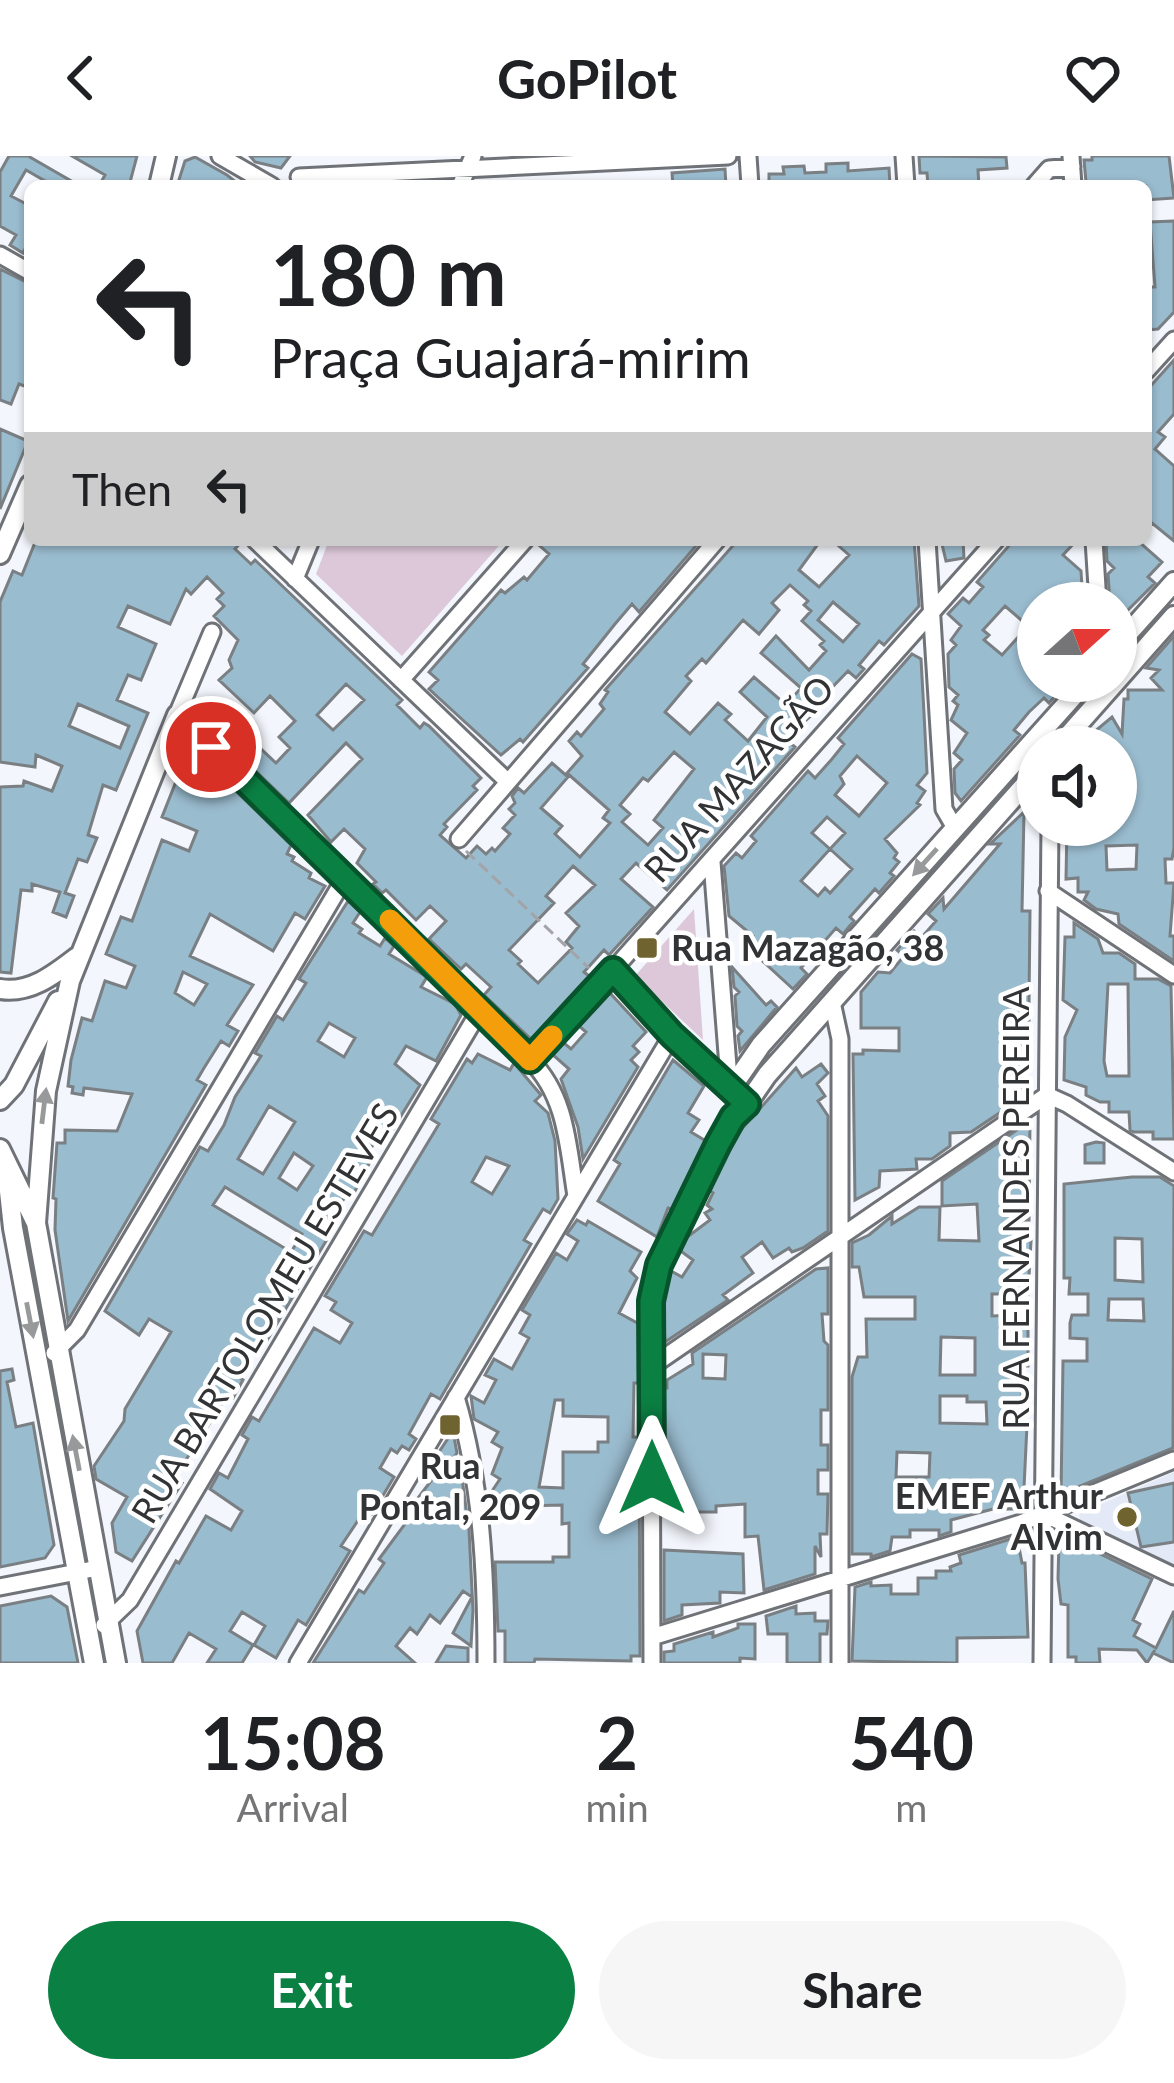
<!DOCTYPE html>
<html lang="en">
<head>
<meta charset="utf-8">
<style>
	:root { --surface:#fff; --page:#f6f6f6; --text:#202124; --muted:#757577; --accent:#0b8043 }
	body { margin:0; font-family:Lato,sans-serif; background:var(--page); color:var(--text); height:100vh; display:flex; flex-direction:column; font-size:45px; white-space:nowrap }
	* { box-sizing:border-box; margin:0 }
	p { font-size:39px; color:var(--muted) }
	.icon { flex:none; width:66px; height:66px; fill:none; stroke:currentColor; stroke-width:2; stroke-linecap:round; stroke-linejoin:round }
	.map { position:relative; height:1507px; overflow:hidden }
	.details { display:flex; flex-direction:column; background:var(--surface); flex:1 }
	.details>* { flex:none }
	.banner { position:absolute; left:24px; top:24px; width:1128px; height:366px; border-radius:18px; box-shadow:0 3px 9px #0004; background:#fff; color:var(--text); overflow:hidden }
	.needle { width:78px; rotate:69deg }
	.tools { position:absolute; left:1017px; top:426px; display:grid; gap:24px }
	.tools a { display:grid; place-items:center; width:120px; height:120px; border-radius:50%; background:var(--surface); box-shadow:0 3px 9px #0004; font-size:60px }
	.pin { position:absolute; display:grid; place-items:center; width:102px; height:102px; color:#fff; margin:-51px; border:6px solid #fff; border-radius:50%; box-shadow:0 3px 12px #0007 }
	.me { position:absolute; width:132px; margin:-66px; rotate:0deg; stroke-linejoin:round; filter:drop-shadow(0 0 9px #0008) }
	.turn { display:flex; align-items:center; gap:42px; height:252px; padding:0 48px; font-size:54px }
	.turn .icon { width:156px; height:156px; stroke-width:2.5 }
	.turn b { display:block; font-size:84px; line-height:102px }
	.then { display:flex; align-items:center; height:114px; padding:0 48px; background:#0003; gap:24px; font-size:45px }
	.eta { display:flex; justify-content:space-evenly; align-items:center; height:204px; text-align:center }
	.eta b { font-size:72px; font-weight:700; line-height:84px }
	.cta { display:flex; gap:24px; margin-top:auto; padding:24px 48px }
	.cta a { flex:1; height:138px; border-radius:72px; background:var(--accent); color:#fff; font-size:48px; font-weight:700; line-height:138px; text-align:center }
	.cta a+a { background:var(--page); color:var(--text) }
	header { display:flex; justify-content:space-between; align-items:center; height:156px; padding:0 48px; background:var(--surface); font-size:54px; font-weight:700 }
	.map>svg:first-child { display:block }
	.built { fill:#e3e9f6 }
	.green { fill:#ddc8d9 }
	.building { fill:#9abccf; stroke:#797f82; stroke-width:3; fill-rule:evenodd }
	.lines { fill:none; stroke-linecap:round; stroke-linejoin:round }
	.minor-casing { stroke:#6f7277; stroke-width:21 }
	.tertiary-casing { stroke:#6f7277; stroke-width:24 }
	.path { stroke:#a2a4a8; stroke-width:3; stroke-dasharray:12 6; stroke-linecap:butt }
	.minor { stroke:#fff; stroke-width:15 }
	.tertiary { stroke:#fff; stroke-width:18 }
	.oneway { fill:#98999a }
	.route-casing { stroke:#07532c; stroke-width:30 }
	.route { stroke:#0b8043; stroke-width:21 }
	.slow { stroke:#f59e0b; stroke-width:21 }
	.poi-dot { fill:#6f6330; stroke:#fff; stroke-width:4.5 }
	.labels { text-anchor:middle; stroke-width:9; stroke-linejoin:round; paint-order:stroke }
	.street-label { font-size:36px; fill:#323335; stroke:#fff }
	.poi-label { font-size:36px; font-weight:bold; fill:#323335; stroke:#fff; text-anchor:start }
</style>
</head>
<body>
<header><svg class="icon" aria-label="back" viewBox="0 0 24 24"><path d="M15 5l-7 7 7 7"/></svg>GoPilot<svg class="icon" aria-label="heart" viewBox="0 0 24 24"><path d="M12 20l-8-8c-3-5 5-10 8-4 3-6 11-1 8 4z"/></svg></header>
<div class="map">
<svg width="1174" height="1507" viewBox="0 0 1174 1507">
	<rect width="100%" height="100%" fill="#f3f6fc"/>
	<path class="built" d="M1174,1316V1409L1080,1364L1079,1358Z"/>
	<path class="green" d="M329,384H504L402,500L316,418Z
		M694,753L703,884L635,820Z"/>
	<path class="building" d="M9,0H28L80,30H43L45,25L26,14L11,40L30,50V93L26,91L23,97L10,89L16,79L0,70V16Z
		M72,0H137L129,30H99L105,19Z
		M250,0H290L281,12L255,6Z
		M919,0L1006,1L1007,12L978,14L979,30H928L927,17H920Z
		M1092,0H1169L1174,42L1146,44V30H1090V26H1086L1084,4H1092Z
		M195,1L227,19L241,30H177L185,5Z
		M848,7V15L889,12L890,30H769V18H784L783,11L804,10L805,17L826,16V8Z
		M725,13L726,30H673L672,17Z
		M1174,65V156L1158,173L1146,174V131H1155L1150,66Z
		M0,113L30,128V232L19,228L11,248L0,244Z
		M1174,204V258L1158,276L1165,281L1155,293L1174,310V385L1152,367L1146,374V235Z
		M0,273L28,285L0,353Z
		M36,384H243L235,393L251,408L255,404L402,544L397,549L420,572L424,567L429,570L481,622L473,630L477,634L444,668L447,671L440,679L466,702L477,690L486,698L492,692L495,695L510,678L503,672L515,659L509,653L515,647L512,640L518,632L524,637L552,607L568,621L541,652L562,670L555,678L580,701L610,667L603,662L609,654L567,617L582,600L569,585L577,576L581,580L604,553L600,548L608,536L605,534L738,384H821L799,414L819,431L849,399L832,384H914L919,450L884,489L879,485L859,509L864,513L856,522L848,515L817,547L822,550L785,583L795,591L667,734L636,707L621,723L653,751L609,799L604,794L584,816L589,820L531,883L484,839L491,831L466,808L461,813L429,783L446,765L430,750L416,764L386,734L382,737L373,728L376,726L357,707L365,693L344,673L331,686L308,659L362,603L346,587L289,647L214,575L218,571L205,556L210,545L276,607L290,592L279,581L295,565L270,540L254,557L219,524L232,512L229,504L238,484L214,460L224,450L217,443L223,437L207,421L191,438L186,433L170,468L128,450L118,471L156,488L141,524L128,519L117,544L148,557L116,634L103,629L88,679L97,682L87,706L78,703L65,737L74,740L66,761L53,756L60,736L32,728V735L21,734L11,817L0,816V631L23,630L24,625L52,635L62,610L36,599L35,611L0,606V446L13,415L22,419ZM790,429L808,445L804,449L811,455L802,465L824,485L820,489L826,495L809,514L776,480L761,497L801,532L786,549L754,521L740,536L767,561L748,585L725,564L731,558L718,547L690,578L665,556L691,525L686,520L702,503L706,507L743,464L759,478L779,454L772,447ZM833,446L859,468L843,486L818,464ZM346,528L364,544L333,574L317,559ZM78,548L129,570L120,592L69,570ZM674,596L694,613L654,664L663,672L648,689L622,666L630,658L620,649L643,622L648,625ZM573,710L595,729L566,757L579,770L566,786L572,792L538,827L518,808L521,805L509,794L554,747L546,740Z
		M545,384H701L639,456L632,448L615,468L583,508L588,512L523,586L520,583L501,599L429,533L438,524L429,516L501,434L505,437L524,421L527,424L549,398L540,390Z
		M941,384H963L964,402L946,405Z
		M1014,384H1077L1063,399L1081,415L1083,447H1069L1057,437L1049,447H1038V525H1056L1063,531L1049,547L1044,542L1029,556L1014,574L1020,579L961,645L955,637L954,613L962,604L954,597L967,577L951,564L958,549L953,545L958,539L949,531L948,498L956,489L951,484L961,470L948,458L963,442L969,447L983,431L977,426ZM1005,450L1028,470L1002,499L984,484L989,479L983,474Z
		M1106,384H1137L1162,406L1148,421L1155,427L1116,466V447H1110L1108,418L1114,412L1107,405Z
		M1174,480V692L1172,703H1165L1166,727H1174L1170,780H1174V805L1119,768L1118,758L1096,753L1084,744L1088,736H1078V722L1066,723L1067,669H1116V591H1076L1112,561L1122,578L1124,543H1128V534H1162L1151,522L1159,514L1146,512ZM1137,689L1136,713L1107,714L1106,690Z
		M912,498L921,503L924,557L927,617L917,629L925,635L917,647L920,649L885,683L897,697L894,702L899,706L890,717L894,720L879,737L875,733L850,761L854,765L843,778L836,772L801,812L807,818L793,833L745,789L753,780L729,760L724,710L736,697L742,702L756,685L751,680L808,615L815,622L832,603L844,588L838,582ZM857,600L887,627L859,660L835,639L844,628L840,620ZM827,661L845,677L830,693L812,677ZM830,693L852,713L830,737L825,732L818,740L801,725Z
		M190,590L291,689L287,698L294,701L292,705L311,717L309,722L325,730L305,763L295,757L273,795L210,758L190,800L253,829L227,869L238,875L229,890L221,885L204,912L197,924L206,929L68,1165L55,1074L56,1043L53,1042L57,987H65V974L117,975L132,938L84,932L83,939L72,937L73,931L68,930L71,904L82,862L92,865L105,825L126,832L135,810L106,798L121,761L132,765L162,684L189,695L197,675L162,661ZM183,816L207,828L194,849L175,837Z
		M1024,656L1022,755H1030L1029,848V864H1022L1021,908H1025V925H1029L1028,938L971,976L950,977V990L932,1003H916L917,1013L880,1015L879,1031L855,1044L853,898H863V894L899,895V872H861V836L878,816L890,817L904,800L897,794L914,775L921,782L936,765L928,758L943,742L944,753L1000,688H990Z
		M348,745L360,756L353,767L362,773L359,777L380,790L385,782L394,790L389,798L427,821L421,831L455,848L461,859L436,905L406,890L395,908L420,929L388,981L381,977L369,995L374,998L351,1043L346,1040L325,1070L332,1075L260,1196L252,1190L236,1219L243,1224L233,1242L228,1239L189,1299L174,1323L182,1327L132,1405L116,1396L112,1367L127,1341L96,1323L94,1310L124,1265L125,1253L171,1176L149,1163L139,1179L105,1155L200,991L208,995L224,969L235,941L261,900L255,897L277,860L283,864L306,827L299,823ZM329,867L355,882L344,901L318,885ZM269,950L295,966L263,1018L238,1003ZM294,997L313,1010L297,1034L279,1022ZM225,1031L302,1078L291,1096L213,1049Z
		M1074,767L1098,783L1103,797H1119L1135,808V823H1158L1171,830L1174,983H1153V976H1134L1130,974L1129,956H1109V946H1100L1086,939V931L1064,924L1065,881L1077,854L1063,844L1065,781H1074ZM1108,828H1128L1129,920H1107L1104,905Z
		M732,811L766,849L771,845L777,851L740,895L738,880L742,875L737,870L735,840L739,836L734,831Z
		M610,837L646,876L633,890L639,896L631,904L638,911L583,1003L578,971L561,923L569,913L553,899L564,887L571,893L586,876L579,870Z
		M478,898L510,914L514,907L541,939L535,945L548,957L555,985L558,1043L550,1057L543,1053L524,1084L531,1088L440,1243L431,1238L409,1278L416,1283L409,1294L402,1290L397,1297L391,1293L380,1312L394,1321L372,1358L365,1354L341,1390L350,1395L306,1469L298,1464L276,1502L254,1489L265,1470L242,1456L230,1475L253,1489L242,1507H207L216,1493L189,1477L172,1507H143L137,1475L176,1405L179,1407L206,1360L231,1374L242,1355L210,1333L219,1317L228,1322L248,1283L242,1279L252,1261L259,1265L314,1172L340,1187L352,1167L331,1154L336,1146L325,1140L364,1075L372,1079L439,968L431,963L467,903L472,907ZM486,1001L509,1010L492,1038L472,1026Z
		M673,904L704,930L688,957L699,964L691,976L706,985L672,1053L668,1052L657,1081L598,1045L620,1008L614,1004Z
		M821,908L828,917L817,928L825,940L818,945L828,960V1075L803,1092L792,1096L789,1092L773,1102L762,1086L742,1101L753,1117L723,1139L728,1144L665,1186L663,1147L671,1115L682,1121L693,1104L678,1093L682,1085L710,1064L705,1057L712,1053L707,1049L713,1037L709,1034L739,976L796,912L802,921Z
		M1030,965L1029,1064H1021V1084L1031,1085L1028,1138H992V1160L1020,1159V1171H1028V1210H1022V1268L1027,1269L1023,1353H993L951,1364V1376L939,1380V1374H910V1381H892L890,1395L871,1401V1398H852V1221L858,1201H867L866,1163H915V1141H864L859,1111H852V1087L869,1079L892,1060V1068L919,1051H940L939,1084L979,1085L977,1048L942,1050V1025ZM941,1181L975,1182V1219H940ZM940,1240H967V1246H986L987,1268L940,1267ZM897,1296L930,1297L929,1321H896Z
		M1096,986L1104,987V1007H1085V989Z
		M1132,1021H1160L1174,1030L1173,1292L1061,1338L1063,1205H1087V1183L1070,1182V1167L1072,1159H1088V1138H1069L1070,1122H1064V1028ZM1115,1082L1142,1083L1143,1126L1115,1124ZM1109,1143H1143L1144,1165L1108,1164Z
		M577,1064L586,1069L588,1065L641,1096L630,1115L637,1122L619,1157L639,1168V1227H634L633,1281H639L640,1500H631V1505L535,1503L534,1507H505V1475H498L495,1406H553V1401H569V1367L562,1368V1349L523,1350L521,1354L492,1335L500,1323L492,1318L502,1292L492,1286L498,1276L474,1263L471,1240L484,1247L496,1224L485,1219L494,1203L512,1213L529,1182L520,1177L530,1159L522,1154L556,1097L567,1104L578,1085L567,1078ZM555,1244H563V1260L608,1261V1286H598V1296H563V1332L539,1331Z
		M828,1112V1158H822L824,1185L828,1189V1254H821V1289H828V1314H818V1338H828L827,1378H820L821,1401L815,1390V1418L764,1434L758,1380L745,1381V1348L716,1350V1356H670L671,1325H667V1290H663V1232H667V1224L693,1208L692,1197L816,1113ZM703,1198L726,1199L725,1223L703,1222Z
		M12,1213L14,1224L7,1226L16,1271L33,1267L54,1389L45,1402L0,1411V1215Z
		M449,1281H454L457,1297L447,1311L462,1322L469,1374L473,1454L471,1490L453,1477L472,1441L463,1435L440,1467L430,1459L417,1478L410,1472L396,1490L415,1507H313L359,1434L364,1437L384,1407L379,1403L422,1345L418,1342L437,1317L429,1311Z
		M1174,1327V1386L1141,1391L1128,1337Z
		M1017,1381L1022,1407H1025L1028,1481L957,1482V1507L852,1505L855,1431L871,1426V1430L891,1429V1438H918V1422H936V1415H951L950,1411L961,1407L959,1399Z
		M1065,1381L1152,1423L1133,1464L1140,1468L1134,1480L1156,1492L1174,1455V1507L1153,1497L1155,1494L1147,1507L1137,1494L1099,1493L1100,1507H1076V1501H1068V1449L1061,1448L1058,1423L1059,1385Z
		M664,1394L743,1398L744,1437L720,1436V1447L682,1449V1459L664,1465Z
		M51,1440L67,1451L78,1507H0V1450Z
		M796,1450V1458L815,1457V1465H828L827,1478H820V1507H787V1478H768L766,1460Z
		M738,1468H755V1503L740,1502V1507H664V1496L674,1495V1488L713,1476V1481L738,1472Z
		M446,1490L468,1492V1507H436Z"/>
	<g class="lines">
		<g class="minor-casing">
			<path id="minor" d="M220,0L272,30
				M748,0L750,30
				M904,0L906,30
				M1071,0L1073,30
				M299,21L728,0
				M460,30L473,0
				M1034,30L1049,13L1072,11
				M0,99L30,116
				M1146,215L1174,184
				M255,384L507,625
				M927,384L944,653L955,672
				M1094,384L1098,447
				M295,423L311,384
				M401,524L525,384
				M177,559L212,476
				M1024,630L1038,643
				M459,683L717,384
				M712,706L730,936
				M1048,735L1174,819
				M613,814L996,384
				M832,846L840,883V1507
				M530,904C567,940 568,992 576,1040
				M54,1197L77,1174L346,720
				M652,1210L1047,939L1067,948L1174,1016
				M456,1241C482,1328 486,1417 486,1507
				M1044,1358L1174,1420
				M0,1431L98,1412
				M104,1469L130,1444L480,854
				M652,1481L1021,1367L1174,1304
				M298,1507L672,879
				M652,1507L651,1145L665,1092L733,961L747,948
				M1042,1507L1050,669"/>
		</g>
		<g class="tertiary-casing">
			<path id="tertiary" d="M159,30L166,0
				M0,398L30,329
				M1116,491L1174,426
				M1058,591L1174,460
				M0,833C30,838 55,818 77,801
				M730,934L761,889L1087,525
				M0,944L14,929L58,845
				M0,993L36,1067L116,1507
				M7,1017L13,1072L94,1507
				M36,1067L46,935L70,825L177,559L346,720L530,904L613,814L672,879L747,948L767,919L1038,614"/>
		</g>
		<path class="path" d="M466,695L589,812"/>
		<use href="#minor" class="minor"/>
		<use href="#tertiary" class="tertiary"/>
	</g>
	<defs><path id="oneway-solid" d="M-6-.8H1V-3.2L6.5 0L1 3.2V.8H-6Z" transform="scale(3)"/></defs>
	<g class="oneway">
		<use href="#oneway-solid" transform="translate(925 706) rotate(132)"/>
		<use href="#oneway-solid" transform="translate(44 950) rotate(-83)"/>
		<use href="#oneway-solid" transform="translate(30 1164) rotate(79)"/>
		<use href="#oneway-solid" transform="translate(76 1297) rotate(-101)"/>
	</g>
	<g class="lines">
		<g class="route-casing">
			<path id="route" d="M211,591L530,904L613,814L672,879L747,948L733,961L718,988L659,1109L651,1145L652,1322"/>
		</g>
		<use href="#route" class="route"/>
		<path class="slow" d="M390,764L530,904L552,880"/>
	</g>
	<g class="poi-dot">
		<rect x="635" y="780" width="24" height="24" rx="6"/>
		<rect x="438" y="1257" width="24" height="24" rx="6"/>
		<circle cx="1127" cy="1361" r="12"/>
	</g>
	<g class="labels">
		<g class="street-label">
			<text transform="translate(739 623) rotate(-48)" y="13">RUA MAZAGÃO</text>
			<text transform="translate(1016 1052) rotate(-90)" y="13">RUA FERNANDES PEREIRA</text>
			<text transform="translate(265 1157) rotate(-59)" y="13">RUA BARTOLOMEU ESTEVES</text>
		</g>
		<g class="poi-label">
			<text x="671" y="805">Rua Mazagão, 38</text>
			<text x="450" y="1323" text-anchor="middle">Rua<tspan x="450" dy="41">Pontal, 209</tspan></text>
			<text x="1103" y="1353" text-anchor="end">EMEF Arthur<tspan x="1103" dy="41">Alvim</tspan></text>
		</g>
	</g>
</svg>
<div class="tools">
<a><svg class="needle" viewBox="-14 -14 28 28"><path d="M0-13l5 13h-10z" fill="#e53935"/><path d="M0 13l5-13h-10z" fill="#757577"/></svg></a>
<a><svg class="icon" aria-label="sound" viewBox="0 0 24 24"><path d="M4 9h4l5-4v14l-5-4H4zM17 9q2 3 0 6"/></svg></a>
</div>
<div class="pin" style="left:211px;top:591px;background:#d93025"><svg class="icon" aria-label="arrive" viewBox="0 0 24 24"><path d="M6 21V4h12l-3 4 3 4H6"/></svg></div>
<svg class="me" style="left:652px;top:1322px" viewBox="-20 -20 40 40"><path d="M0-17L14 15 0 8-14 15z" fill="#0b8043" stroke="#fff" stroke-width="4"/></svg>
<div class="banner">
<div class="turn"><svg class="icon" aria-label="left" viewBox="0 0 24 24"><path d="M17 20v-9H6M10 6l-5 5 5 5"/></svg><div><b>180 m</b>Praça Guajará-mirim</div></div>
<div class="then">Then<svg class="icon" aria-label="left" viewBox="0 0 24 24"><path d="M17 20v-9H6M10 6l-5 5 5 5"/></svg></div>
</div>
</div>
<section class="details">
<div class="eta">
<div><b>15:08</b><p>Arrival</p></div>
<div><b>2</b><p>min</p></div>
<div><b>540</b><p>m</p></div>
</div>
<div class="cta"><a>Exit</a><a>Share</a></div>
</section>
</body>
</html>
